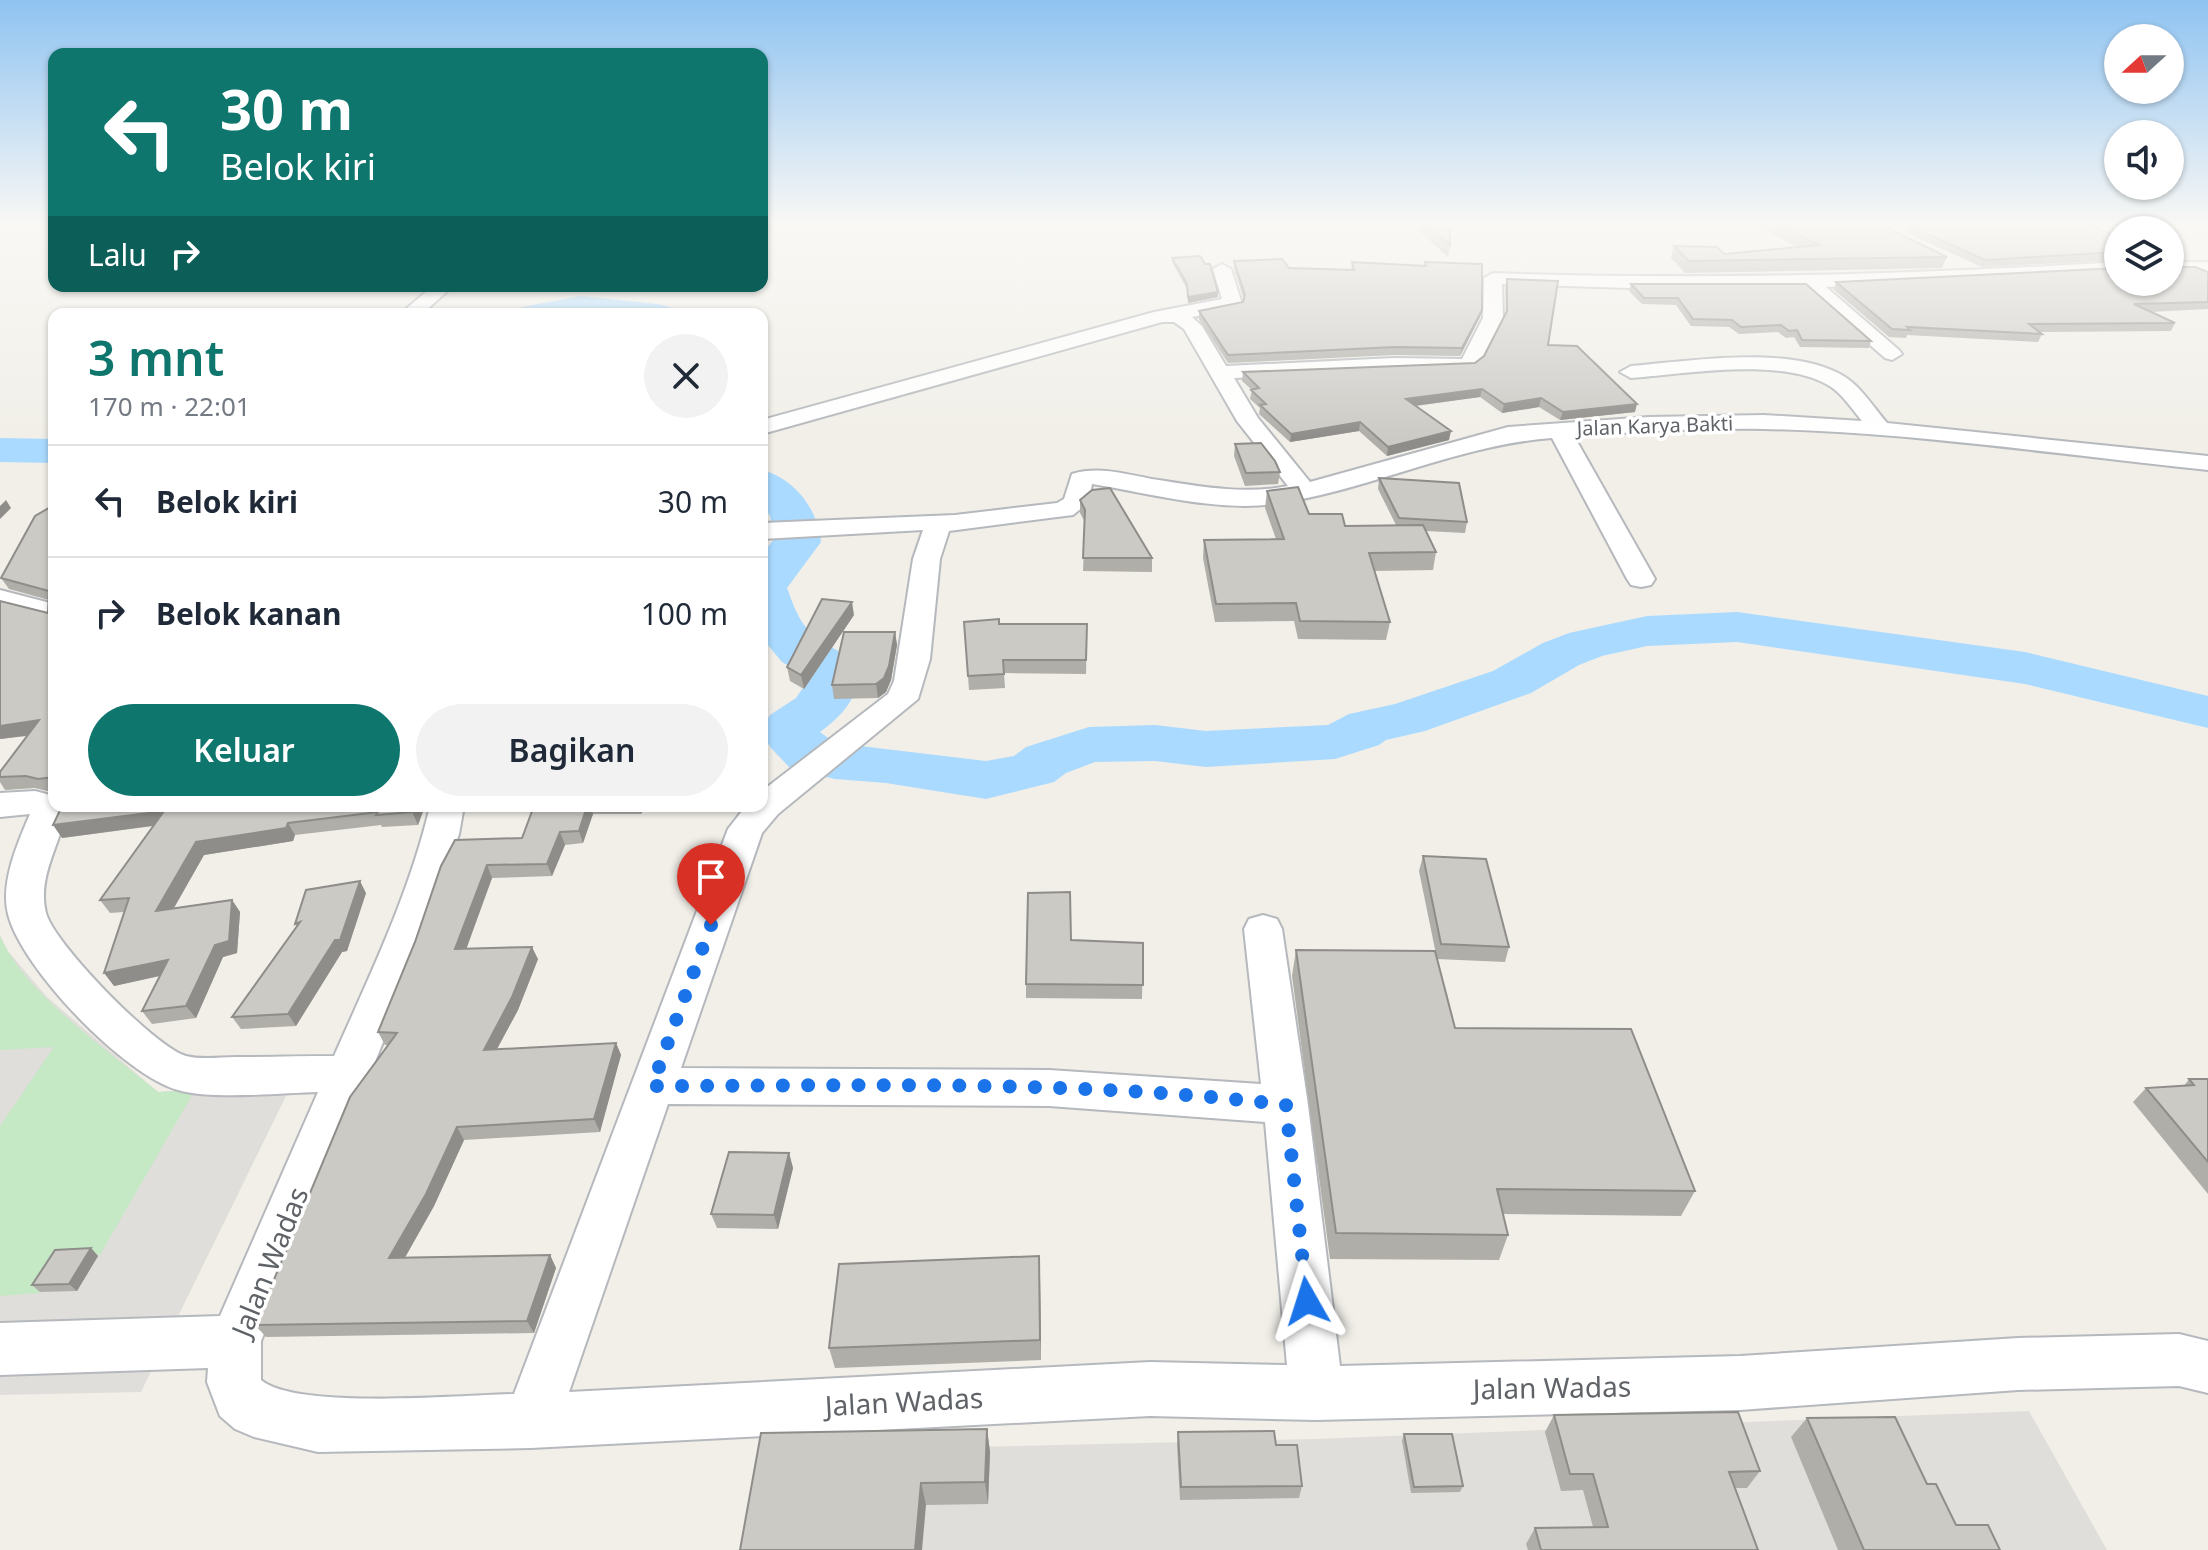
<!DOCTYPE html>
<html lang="id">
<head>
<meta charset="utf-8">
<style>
	:root { --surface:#fff; --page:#f2f2f3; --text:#1f2937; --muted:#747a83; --line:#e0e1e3; --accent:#0f766e }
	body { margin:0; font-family:"Noto Sans",sans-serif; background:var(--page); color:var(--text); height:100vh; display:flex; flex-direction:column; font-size:30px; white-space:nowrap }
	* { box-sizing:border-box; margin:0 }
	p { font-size:26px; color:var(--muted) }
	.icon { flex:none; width:44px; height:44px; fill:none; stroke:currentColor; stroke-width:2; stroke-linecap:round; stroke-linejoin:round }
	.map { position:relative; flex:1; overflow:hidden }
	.drawer { position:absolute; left:48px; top:308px; width:720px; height:504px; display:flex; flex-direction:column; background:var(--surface); border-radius:16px; box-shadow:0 2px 6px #0004 }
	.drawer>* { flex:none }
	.hud { position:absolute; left:48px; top:48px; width:720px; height:244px; border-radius:16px; box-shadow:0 2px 6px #0004; background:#0f766e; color:#fff; overflow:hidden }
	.needle { width:52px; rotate:249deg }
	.fabs { position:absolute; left:2104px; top:24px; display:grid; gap:16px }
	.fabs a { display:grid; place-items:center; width:80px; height:80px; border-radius:50%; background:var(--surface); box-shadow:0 2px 6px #0004; font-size:40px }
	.pin { position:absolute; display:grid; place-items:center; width:68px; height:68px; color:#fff; margin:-82px -34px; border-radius:50% 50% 50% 0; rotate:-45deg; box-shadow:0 0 8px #0007 }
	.pin .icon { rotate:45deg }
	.me { position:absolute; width:88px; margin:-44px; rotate:354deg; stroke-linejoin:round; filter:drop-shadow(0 0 6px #0008) }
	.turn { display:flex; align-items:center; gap:28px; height:168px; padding:0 40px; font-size:36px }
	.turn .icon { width:104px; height:104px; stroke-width:2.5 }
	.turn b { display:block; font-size:56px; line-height:68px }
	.then { display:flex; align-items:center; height:76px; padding:0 40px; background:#0003; gap:16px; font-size:30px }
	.round { display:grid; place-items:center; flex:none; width:84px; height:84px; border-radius:42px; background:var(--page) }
	.head { display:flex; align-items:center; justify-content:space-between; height:136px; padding:0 40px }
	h1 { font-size:48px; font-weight:600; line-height:60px; color:var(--accent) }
	.button { display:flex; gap:16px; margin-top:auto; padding:16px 40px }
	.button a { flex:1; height:92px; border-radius:48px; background:var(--accent); color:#fff; font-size:32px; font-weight:600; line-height:92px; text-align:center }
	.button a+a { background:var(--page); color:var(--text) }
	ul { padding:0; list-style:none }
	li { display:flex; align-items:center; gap:24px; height:112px; padding:0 40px; border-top:2px solid var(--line) }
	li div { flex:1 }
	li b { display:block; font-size:30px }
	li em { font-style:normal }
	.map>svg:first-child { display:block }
	.industrial { fill:#e0deda }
	.green { fill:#c5e8c5 }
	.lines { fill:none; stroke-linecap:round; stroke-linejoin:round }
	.river { fill:#aadaff; fill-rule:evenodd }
	.minor-casing { stroke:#b5b8bc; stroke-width:4 }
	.minor { fill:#fff; fill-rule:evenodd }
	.wall { fill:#afaea9 }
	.shaded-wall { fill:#8f8d8a }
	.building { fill:#cccac5; stroke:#8f8d8a; stroke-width:2 }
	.route { stroke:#1a73e8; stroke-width:14; stroke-dasharray:0 25.2 }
	.labels { text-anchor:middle; stroke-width:7; stroke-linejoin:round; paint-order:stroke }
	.far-street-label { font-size:20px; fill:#5f6368; stroke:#fff }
	.near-street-label { font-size:28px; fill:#5f6368; stroke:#fff }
</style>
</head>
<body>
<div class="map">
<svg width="2208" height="1550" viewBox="0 0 2208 1550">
	<rect width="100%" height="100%" fill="#f1efe8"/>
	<path class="industrial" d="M0,935L8,951L47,997L158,1092L250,1085L287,1094L141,1392L0,1395Z
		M2029,1411L2107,1550H742L759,1452L1315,1439Z"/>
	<path class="green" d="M0,936C24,993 110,1052 158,1092L195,1090L100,1255L62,1256L39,1293L0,1296V1126L54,1047L0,1050Z"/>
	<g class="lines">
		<path class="river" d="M581,296L658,304L670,307L674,314H518L522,307Z
			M0,438L54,439V463L0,462Z
			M762,470C794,478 818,509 821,542L787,588C793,604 798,620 810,632C819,642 830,645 841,653C876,679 846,714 820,732L835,743L986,761L1014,756L1026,747L1089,727L1155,725L1206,731L1328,725L1349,714L1395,704L1493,671L1543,643L1569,633L1647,616L1737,612L2025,652L2208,696V728L2025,684L1737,642L1647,646L1602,656L1579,665L1531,693L1425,731L1386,740L1379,745L1335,759L1206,767L1155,761L1095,762L1066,773L1054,782L986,799L886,783L835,779L790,768L771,748L763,736L762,727L770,715L796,698L805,685L804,675L782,662L762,638V554L775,538L770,516L762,504Z"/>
		<g class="minor-casing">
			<path id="minor" d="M2118,262V272L1826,287L1899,350L1902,354L1892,360L1885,358L1805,288H1630L1502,284L1503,318L1480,363L1472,369L1234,378L1258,418L1310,482L1508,427L1649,417L1764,415L1862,421C1852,409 1842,393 1828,385C1780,357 1685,374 1631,378L1620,372L1631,366C1690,361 1794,344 1845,377C1862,388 1874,408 1887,423L2208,456V470C2061,455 1912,432 1764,429C1701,428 1637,432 1574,436L1655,579L1651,585L1641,587L1631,585L1627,579L1552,438C1457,445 1368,491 1274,504C1217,512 1148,493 1092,484L1089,502L1073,515L949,531L940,559L930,659L918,699L778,814L762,833L681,1068L1049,1070L1261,1084L1244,929L1249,919L1263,915L1277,919L1282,929L1308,1105L1340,1366L1740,1356L2018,1338L2179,1334L2208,1341V1393L2179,1386L2018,1390L1740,1410L1316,1420L1150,1416L531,1448L318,1452L254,1437L235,1429L220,1416L207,1382L208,1368L0,1375V1323L220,1316L318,1092C281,1093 211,1100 178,1090C125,1076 21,968 8,914C0,883 18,842 30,814L0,817V793L35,791L54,796V806H66C65,838 36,874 46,913C54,944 156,1048 186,1056C202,1060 220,1057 236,1057C268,1057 301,1056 334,1056C370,975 410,892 430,806H464L459,834L419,954L261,1341V1380C296,1410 463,1395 514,1394L728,829L746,806H762V791L888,694L894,681L913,559L923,530L762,539V523L955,515L1057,503L1064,499L1072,474C1099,466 1125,474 1152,479C1196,486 1244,495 1288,486L1237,421L1184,329L1174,322H1162L762,434V420L1154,312L1222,299L1213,269L1222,264L1231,269L1242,304L1240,308L1192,317L1202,326L1226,366L1394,358L1462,359L1483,318L1484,278L1493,273C1702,280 1909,275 2118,262ZM668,1104L1049,1106L1265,1122L1287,1365L1150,1362L569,1392Z
				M2170,262H2208V272H2170Z
				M433,286H453L422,314H400Z
				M0,590L54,604V622L0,608Z"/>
		</g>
		<use href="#minor" class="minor"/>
	</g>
	<path class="wall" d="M1409,222H1462H1450V245L1448,257Z
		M1750,222H1875L1947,257L1942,268L1685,273L1671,258L1674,246L1724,254L1797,247Z
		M1910,226L2118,237V260L1982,267L1907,233Z
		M1172,258L1205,264L1218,297L1188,303L1187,289L1172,262Z
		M1234,261L1289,268L1351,270L1352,262L1424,266L1425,262L1482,310L1480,317L1460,356L1394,355L1228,363L1199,319V311L1243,302L1244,300L1234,269Z
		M2174,267L2208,272V309L2150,312L2175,323L2171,331L2040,332L2042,334L2038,342L1907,335L1906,338L1889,337L1834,290L1836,282Z
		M1507,279L1548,345L1635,412L1560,420L1539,407L1502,413L1480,397L1416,406L1449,440L1387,456L1359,431L1290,442L1259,414L1260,408L1250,399L1252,390L1242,381L1243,372L1475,363L1484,356L1506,315L1505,287Z
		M1631,284L1871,341L1869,348L1800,347L1794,337L1786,338L1778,332L1739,334L1729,327L1691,326L1676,305L1642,304L1629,291Z
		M1235,444L1280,472L1278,484L1245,486L1234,456Z
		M1379,478L1467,522L1465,533L1426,531L1436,552L1433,570L1374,571L1390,622L1386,640L1298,639L1294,621L1215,622L1203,558L1204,540L1276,539L1265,508L1267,491L1309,514L1345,526L1396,525L1378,489Z
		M1080,500L1152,558V572L1083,571L1085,522L1080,513Z
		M54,505V790L47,791L35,788L5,790L0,782V772L27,736L0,739L48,613L49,600L9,589L1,578Z
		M854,615L804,689L790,681L787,667Z
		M964,622L999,624H1087L1086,674L1004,673L1005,688L969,690Z
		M895,632L897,645L891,680L886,692L878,698L834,699L832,685Z
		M62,806H425L418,825L382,827L381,825L295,835L293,841L204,855L173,908L232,900L240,912L237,953L223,957L196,1018L152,1024L142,1011L160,976L114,986L124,912L110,913L100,900L154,826L62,838Z
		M534,806H644L641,814H593L583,843L565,845L552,876L492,878L466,948L538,959L518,1010L497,1049L616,1043L621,1055L600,1132L464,1140L434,1206L405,1257L550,1255L556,1268L534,1333L266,1337L255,1325L388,1045H385L378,1032L415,942L441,866L522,838Z
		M1423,856L1509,947L1505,962L1437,959L1419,871Z
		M366,893L347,951L342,952L296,1026L241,1029L232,1017L297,927L295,924Z
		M1071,940L1143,943L1142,999L1026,998V984Z
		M1296,950L1455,1028L1695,1191L1681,1216L1503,1214L1508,1235L1499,1260L1330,1259L1292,976Z
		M2189,1079H2208V1194L2133,1102L2146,1088L2184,1086Z
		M789,1153L793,1168L778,1229L717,1228L711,1214Z
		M91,1248L98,1256L77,1291L40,1292L32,1285Z
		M1040,1277L1041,1360L835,1368L829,1348Z
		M1554,1415L1760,1471L1747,1488H1735L1758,1550H1528L1526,1544L1535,1528L1593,1527L1583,1490L1561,1491L1545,1432Z
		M1807,1418L1927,1484L1956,1525L2000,1550H1838L1791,1437Z
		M987,1429L990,1452L988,1504L926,1505L740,1550Z
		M1178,1432L1276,1445L1302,1486L1299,1498L1180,1500L1177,1445Z
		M1404,1434L1463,1486L1460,1492L1411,1493L1402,1441Z"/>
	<path class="shaded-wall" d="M1218,292V297L1188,303V297Z
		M1482,310L1480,317L1460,356L1462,348Z
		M1482,389L1480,397L1405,407L1406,399Z
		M1541,398L1539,407L1502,413L1504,404Z
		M1637,404L1635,412L1560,420L1563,412Z
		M1360,422L1359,431L1290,442L1291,434Z
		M1451,431L1449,440L1387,456L1388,447Z
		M6,500L11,508L0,519V506Z
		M852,602L854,615L804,689L801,675Z
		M895,632L897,645L891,680L886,692L878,698L876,684Z
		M39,720L47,733L0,739V726Z
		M414,806H425L418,825L412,812Z
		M587,806H590L593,814L583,843L579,831Z
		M638,806H644L641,814Z
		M164,811L172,823L62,838L53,825Z
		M288,823L295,835L293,841L204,855L165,924L156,911L196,842Z
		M560,832L565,845L552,876L547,864Z
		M487,865L492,878L462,961L455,949Z
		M360,881L366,893L347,951L342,952L296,1026L288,1014Z
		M232,900L240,912L237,953L223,957L196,1018L186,1006Z
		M532,947L538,959L518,1010L490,1062L484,1050Z
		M168,960L177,972L114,986L104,973Z
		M616,1043L621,1055L600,1132L594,1119Z
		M457,1127L464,1140L434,1206L398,1270L389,1258Z
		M789,1153L793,1168L778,1229L774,1215Z
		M91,1248L98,1256L77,1291L69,1284Z
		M550,1255L556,1268L534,1333L527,1321Z
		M1039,1256L1040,1277L1041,1360L1040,1340Z
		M987,1429L990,1452L988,1504L985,1482Z
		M921,1483L926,1505L922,1550H915Z"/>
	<path class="building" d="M1423,222H1450V245Z
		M1774,222H1875L1947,257L1689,261L1674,246L1717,247L1724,254L1819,245Z
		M1942,222H2083L2118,237V252L1985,260L1910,226Z
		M1200,256L1205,264H1210L1218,292L1188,297L1187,284L1172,258Z
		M1282,259L1289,268L1354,270L1352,262L1426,266L1425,262L1482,264V310L1462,348L1395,347L1228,355L1199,311L1243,302L1245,295L1234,261Z
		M2170,260L2174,267H2195L2208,272V302L2134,304L2175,323L2029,324L2042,334L1907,327L1910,330L1892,329L1836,282L2118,268V282H2170Z
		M1507,279L1558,281L1548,345L1577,346L1637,404L1563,412L1541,398L1504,404L1482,389L1406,399L1451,431L1388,447L1360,422L1291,434L1260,405L1266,404L1251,390L1259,388L1243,372L1475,363L1484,356L1507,311Z
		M1631,284H1806L1871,341L1802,340L1797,330L1789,331L1781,325L1741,327L1732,320L1693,319L1678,298H1644Z
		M1261,443L1275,461L1280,472L1246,473L1235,444Z
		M1379,478L1459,483L1467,522L1399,518Z
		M1298,487L1309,514H1342L1345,526L1423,525L1436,552L1369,553L1390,622L1300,621L1296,603L1216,604L1204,540L1284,539L1267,491Z
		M1110,488L1152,558H1083L1085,510L1080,500L1092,490Z
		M54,505V777L38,779L26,776L0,777V772L39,720L0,726V601L48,613L49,591L1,578L35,516Z
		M822,599L852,602L801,675L787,667Z
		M999,619V624H1087L1086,660H1003L1004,674L968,676L964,622Z
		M844,632H895L889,666L884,678L876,684L832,685Z
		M62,806H414L412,812L376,815L378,812L288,823L286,828L196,842L156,911L232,900L229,941L215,945L186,1006L142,1011L168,960L104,973L129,898L100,900L164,811L53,825Z
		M534,806H587L579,831L560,832L547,864L487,865L455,949L532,947L512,997L484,1050L616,1043L594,1119L457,1127L426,1194L389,1258L550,1255L527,1321L255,1325L350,1097L397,1033L378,1032L415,942L441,866L455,840L522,838Z
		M1423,856L1486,859L1509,947L1441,944Z
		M360,881L340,940H335L288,1014L232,1017L300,922L295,924L306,890Z
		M1070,892L1071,940L1143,943V985L1026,984L1028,893Z
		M1296,950L1435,951L1455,1028L1631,1029L1695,1191L1497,1189L1508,1235L1336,1233Z
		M2189,1079H2208V1162L2146,1088L2194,1085Z
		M729,1152L789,1153L774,1215L711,1214Z
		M91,1248L69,1284L32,1285L55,1250Z
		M1039,1256L1040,1340L829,1348L839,1264Z
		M1738,1412L1760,1471L1729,1472L1758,1550H1541L1535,1528L1608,1527L1593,1474H1570L1554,1415Z
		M1895,1417L1927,1484H1936L1956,1525H1988L2000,1550H1864L1807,1418Z
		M987,1429L985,1482L921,1483L915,1550H740L761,1433Z
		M1274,1431L1276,1445H1297L1302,1486L1181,1487L1178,1432Z
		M1404,1434H1452L1463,1486L1414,1487Z"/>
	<linearGradient id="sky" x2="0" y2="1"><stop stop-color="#8fc3f1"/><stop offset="0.51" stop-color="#f9f8f5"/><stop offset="1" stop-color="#f9f8f5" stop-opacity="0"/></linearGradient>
	<rect width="2208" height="439" fill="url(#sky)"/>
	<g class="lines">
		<path class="route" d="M711,925L652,1086C862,1086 1076,1079 1286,1105L1307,1301"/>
	</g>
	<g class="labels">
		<g class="far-street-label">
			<text transform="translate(1655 426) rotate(-2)" y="7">Jalan Karya Bakti</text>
		</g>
		<g class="near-street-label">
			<text transform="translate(270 1262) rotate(-68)" y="10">Jalan Wadas</text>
			<text transform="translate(1552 1388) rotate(-1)" y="10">Jalan Wadas</text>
			<text transform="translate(904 1402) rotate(-3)" y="10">Jalan Wadas</text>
		</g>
	</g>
</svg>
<div class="fabs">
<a><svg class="needle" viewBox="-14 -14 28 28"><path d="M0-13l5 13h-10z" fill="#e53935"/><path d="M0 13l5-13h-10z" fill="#747a83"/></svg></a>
<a><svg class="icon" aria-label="sound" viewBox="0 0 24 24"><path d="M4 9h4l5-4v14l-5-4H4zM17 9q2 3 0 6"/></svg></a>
<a><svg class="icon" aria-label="layers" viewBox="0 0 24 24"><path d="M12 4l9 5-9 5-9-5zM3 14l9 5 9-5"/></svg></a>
</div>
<div class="pin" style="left:711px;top:925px;background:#d93025"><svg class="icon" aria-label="arrive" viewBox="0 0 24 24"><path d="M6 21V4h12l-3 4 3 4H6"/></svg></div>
<svg class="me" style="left:1307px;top:1301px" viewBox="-20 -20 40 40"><path d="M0-17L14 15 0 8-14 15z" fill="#1a73e8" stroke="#fff" stroke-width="4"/></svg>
<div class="hud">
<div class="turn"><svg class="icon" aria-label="left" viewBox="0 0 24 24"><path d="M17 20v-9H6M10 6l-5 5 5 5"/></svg><div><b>30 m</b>Belok kiri</div></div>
<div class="then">Lalu<svg class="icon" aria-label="right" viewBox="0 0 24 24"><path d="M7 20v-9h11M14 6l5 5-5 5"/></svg></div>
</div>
<section class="drawer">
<div class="head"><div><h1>3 mnt</h1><p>170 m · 22:01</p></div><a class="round"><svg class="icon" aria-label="close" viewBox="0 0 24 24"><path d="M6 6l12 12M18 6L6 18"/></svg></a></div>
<ul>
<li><svg class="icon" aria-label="left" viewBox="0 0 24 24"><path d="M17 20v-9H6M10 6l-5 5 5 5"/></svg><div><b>Belok kiri</b></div><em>30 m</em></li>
<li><svg class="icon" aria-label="right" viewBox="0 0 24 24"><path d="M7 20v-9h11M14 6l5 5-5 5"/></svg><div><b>Belok kanan</b></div><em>100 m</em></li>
</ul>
<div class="button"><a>Keluar</a><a>Bagikan</a></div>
</section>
</div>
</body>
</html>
